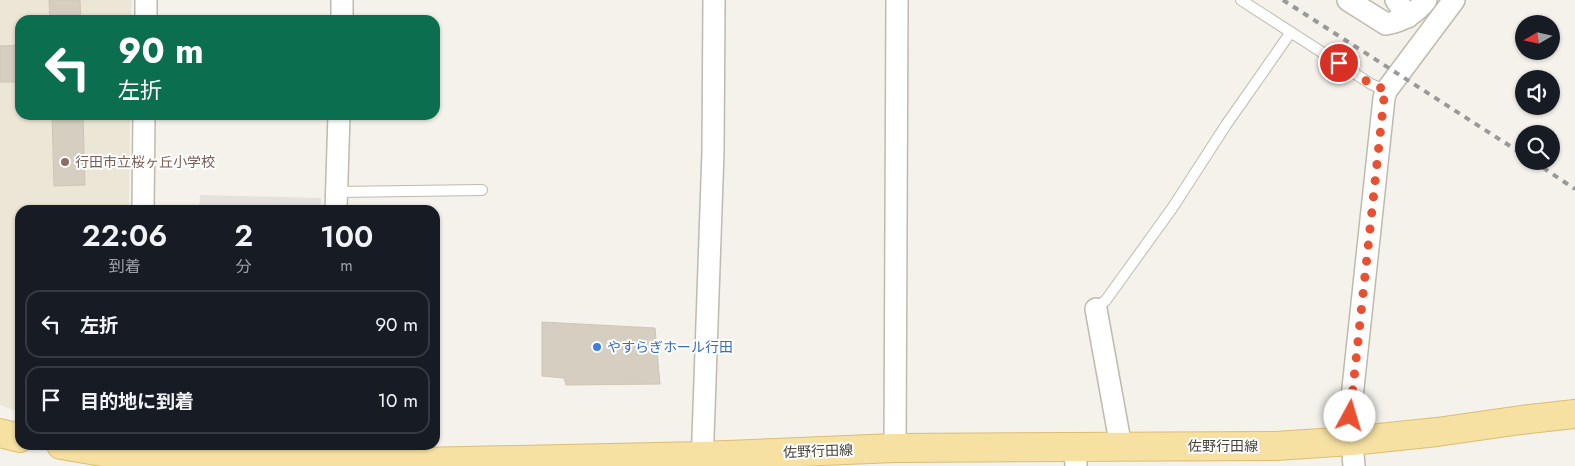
<!DOCTYPE html>
<html lang="ja">
<head>
<meta charset="utf-8">
<style>
	:root { --surface:#171b24; --page:#20242c; --text:#f1f3f6; --muted:#9ea1a6; --line:#363941 }
	body { margin:0; font-family:Jost,"Noto Sans JP",sans-serif; background:var(--page); color:var(--text); height:100vh; display:flex; flex-direction:column; font-size:19px; white-space:nowrap }
	* { box-sizing:border-box; margin:0 }
	p { font-size:16px; color:var(--muted) }
	.icon { flex:none; width:28px; height:28px; fill:none; stroke:currentColor; stroke-width:2; stroke-linecap:round; stroke-linejoin:round }
	.map { position:relative; flex:1; overflow:hidden }
	.side { position:absolute; left:15px; top:205px; width:425px; height:245px; display:flex; flex-direction:column; background:var(--surface); border-radius:15px; box-shadow:0 1px 4px #0004 }
	.side>* { flex:none }
	.banner { position:absolute; left:15px; top:15px; width:425px; height:105px; border-radius:15px; box-shadow:0 1px 4px #0004; background:#0b6e4f; color:#fff; overflow:hidden }
	.needle { width:32px; rotate:261deg }
	.tools { position:absolute; left:1515px; top:15px; display:grid; gap:10px }
	.tools a { display:grid; place-items:center; width:45px; height:45px; border-radius:50%; background:var(--surface); box-shadow:0 1px 4px #0004; font-size:25px }
	.pin { position:absolute; display:grid; place-items:center; width:42px; height:42px; color:#fff; margin:-21px; border:2px solid #fff; border-radius:50%; box-shadow:0 1px 5px #0007 }
	.me { position:absolute; width:55px; margin:-28px; rotate:6deg; stroke-linejoin:round; filter:drop-shadow(0 0 4px #0008) }
	.turn { display:flex; align-items:center; gap:18px; height:105px; padding:0 20px; font-size:22px }
	.turn .icon { width:65px; height:65px; stroke-width:2.5 }
	.turn b { display:block; font-size:35px; line-height:42px }
	.eta { display:flex; justify-content:space-evenly; align-items:center; height:85px; text-align:center }
	.eta b { font-size:30px; font-weight:600; line-height:35px }
	ul { padding:0; list-style:none }
	li { display:flex; align-items:center; gap:15px; height:68px; margin:0 10px 8px; padding:0 10px; border:2px solid var(--line); border-radius:15px }
	li div { flex:1 }
	li b { display:block; font-size:19px }
	li em { font-style:normal }
	.map>svg:first-child { display:block }
	.education { fill:#ece6d6 }
	.parking { fill:#e3e2df }
	.building { fill:#d5cec1; stroke:#cfc6b5 }
	.lines { fill:none; stroke-linecap:round; stroke-linejoin:round }
	.service-casing { stroke:#bfbaae; stroke-width:12 }
	.minor-casing { stroke:#bfbaae; stroke-width:24 }
	.primary-casing { stroke:#dabe73; stroke-width:30 }
	.service { stroke:#fff; stroke-width:10 }
	.minor { stroke:#fff; stroke-width:21 }
	.primary { stroke:#f6e1a2; stroke-width:28 }
	.rail { stroke:#999; stroke-width:4; stroke-dasharray:6 6; stroke-linecap:butt }
	.route { stroke:#e8502f; stroke-width:9; stroke-dasharray:0 16.2 }
	.education-dot { fill:#8d6e63; stroke:#fff; stroke-width:2 }
	.shop-dot { fill:#3f7fe0; stroke:#fff; stroke-width:2 }
	.labels { text-anchor:middle; stroke-width:4; stroke-linejoin:round; paint-order:stroke }
	.education-label { font-size:14px; fill:#785e54; stroke:#fff; text-anchor:start }
	.shop-label { font-size:14px; fill:#366cbe; stroke:#fff; text-anchor:start }
	.street-label { font-size:14px; fill:#484339; stroke:#fff }
</style>
</head>
<body>
<div class="map">
<svg width="1575" height="466" viewBox="0 0 1575 466">
	<rect width="100%" height="100%" fill="#f4f2eb"/>
	<path class="education" d="M0,0H132L131,20H20V115H130L129,210H20V412L0,405Z"/>
	<path class="parking" d="M200,195L321,198V210H199Z"/>
	<path class="building" d="M49,0H80L81,20H50Z
		M20,45V82H0V46Z
		M52,115H83L85,185L54,186Z
		M542,322L655,328L660,384L566,385L564,378L542,376Z"/>
	<g class="lines">
		<g class="service-casing">
			<path id="service" d="M1241,0L1371,84L1386,91
				M336,192L482,190
				M1096,309L1106,300L1173,207L1226,125L1291,32"/>
		</g>
		<g class="minor-casing">
			<path id="minor" d="M1348,0L1386,24C1403,21 1415,14 1426,0
				M1396,0L1408,17
				M146,20V0
				M342,20V0
				M143,210L144,115
				M336,210L339,115
				M1096,309L1121,447
				M1075,446L1076,466
				M895,448L897,0
				M328,464L329,445
				M702,466L713,152L714,0
				M1354,466L1350,416L1384,98L1386,91L1454,0"/>
		</g>
		<g class="primary-casing">
			<path id="primary" d="M0,433L20,438
				M61,445L139,458L328,464L702,456L895,448L1276,446L1351,441L1437,432L1521,420L1575,414"/>
		</g>
		<use href="#service" class="service"/>
		<use href="#minor" class="minor"/>
		<use href="#primary" class="primary"/>
		<path class="rail" d="M1283,0L1524,155
			M1533,161L1575,189"/>
	</g>
	<g class="lines">
		<path class="route" d="M1339,63L1371,84L1386,90L1384,98L1350,416"/>
	</g>
	<circle class="education-dot" cx="65" cy="162" r="5"/>
	<circle class="shop-dot" cx="597" cy="347" r="5"/>
	<g class="labels">
		<g class="education-label">
			<text x="75" y="167">行田市立桜ヶ丘小学校</text>
		</g>
		<g class="shop-label">
			<text x="607" y="352">やすらぎホール行田</text>
		</g>
		<g class="street-label">
			<text x="1223" y="451">佐野行田線</text>
			<text transform="translate(818 451) rotate(-2)" y="5">佐野行田線</text>
		</g>
	</g>
</svg>
<div class="tools">
<a><svg class="needle" viewBox="-14 -14 28 28"><path d="M0-13l5 13h-10z" fill="#e53935"/><path d="M0 13l5-13h-10z" fill="#9ea1a6"/></svg></a>
<a><svg class="icon" aria-label="sound" viewBox="0 0 24 24"><path d="M4 9h4l5-4v14l-5-4H4zM17 9q2 3 0 6"/></svg></a>
<a><svg class="icon" aria-label="search" viewBox="0 0 24 24"><circle cx="10" cy="10" r="6"/><path d="M15 15l6 6"/></svg></a>
</div>
<div class="pin" style="left:1339px;top:63px;background:#d93025"><svg class="icon" aria-label="arrive" viewBox="0 0 24 24"><path d="M6 21V4h12l-3 4 3 4H6"/></svg></div>
<svg class="me" style="left:1350px;top:416px" viewBox="-20 -20 40 40"><circle r="19" fill="#fff"/><path d="M0-13L10 11 0 6-10 11z" fill="#e8502f"/></svg>
<div class="banner">
<div class="turn"><svg class="icon" aria-label="left" viewBox="0 0 24 24"><path d="M17 20v-9H6M10 6l-5 5 5 5"/></svg><div><b>90 m</b>左折</div></div>
</div>
<section class="side">
<div class="eta">
<div><b>22:06</b><p>到着</p></div>
<div><b>2</b><p>分</p></div>
<div><b>100</b><p>m</p></div>
</div>
<ul>
<li><svg class="icon" aria-label="left" viewBox="0 0 24 24"><path d="M17 20v-9H6M10 6l-5 5 5 5"/></svg><div><b>左折</b></div><em>90 m</em></li>
<li><svg class="icon" aria-label="arrive" viewBox="0 0 24 24"><path d="M6 21V4h12l-3 4 3 4H6"/></svg><div><b>目的地に到着</b></div><em>10 m</em></li>
</ul>
</section>
</div>
</body>
</html>
